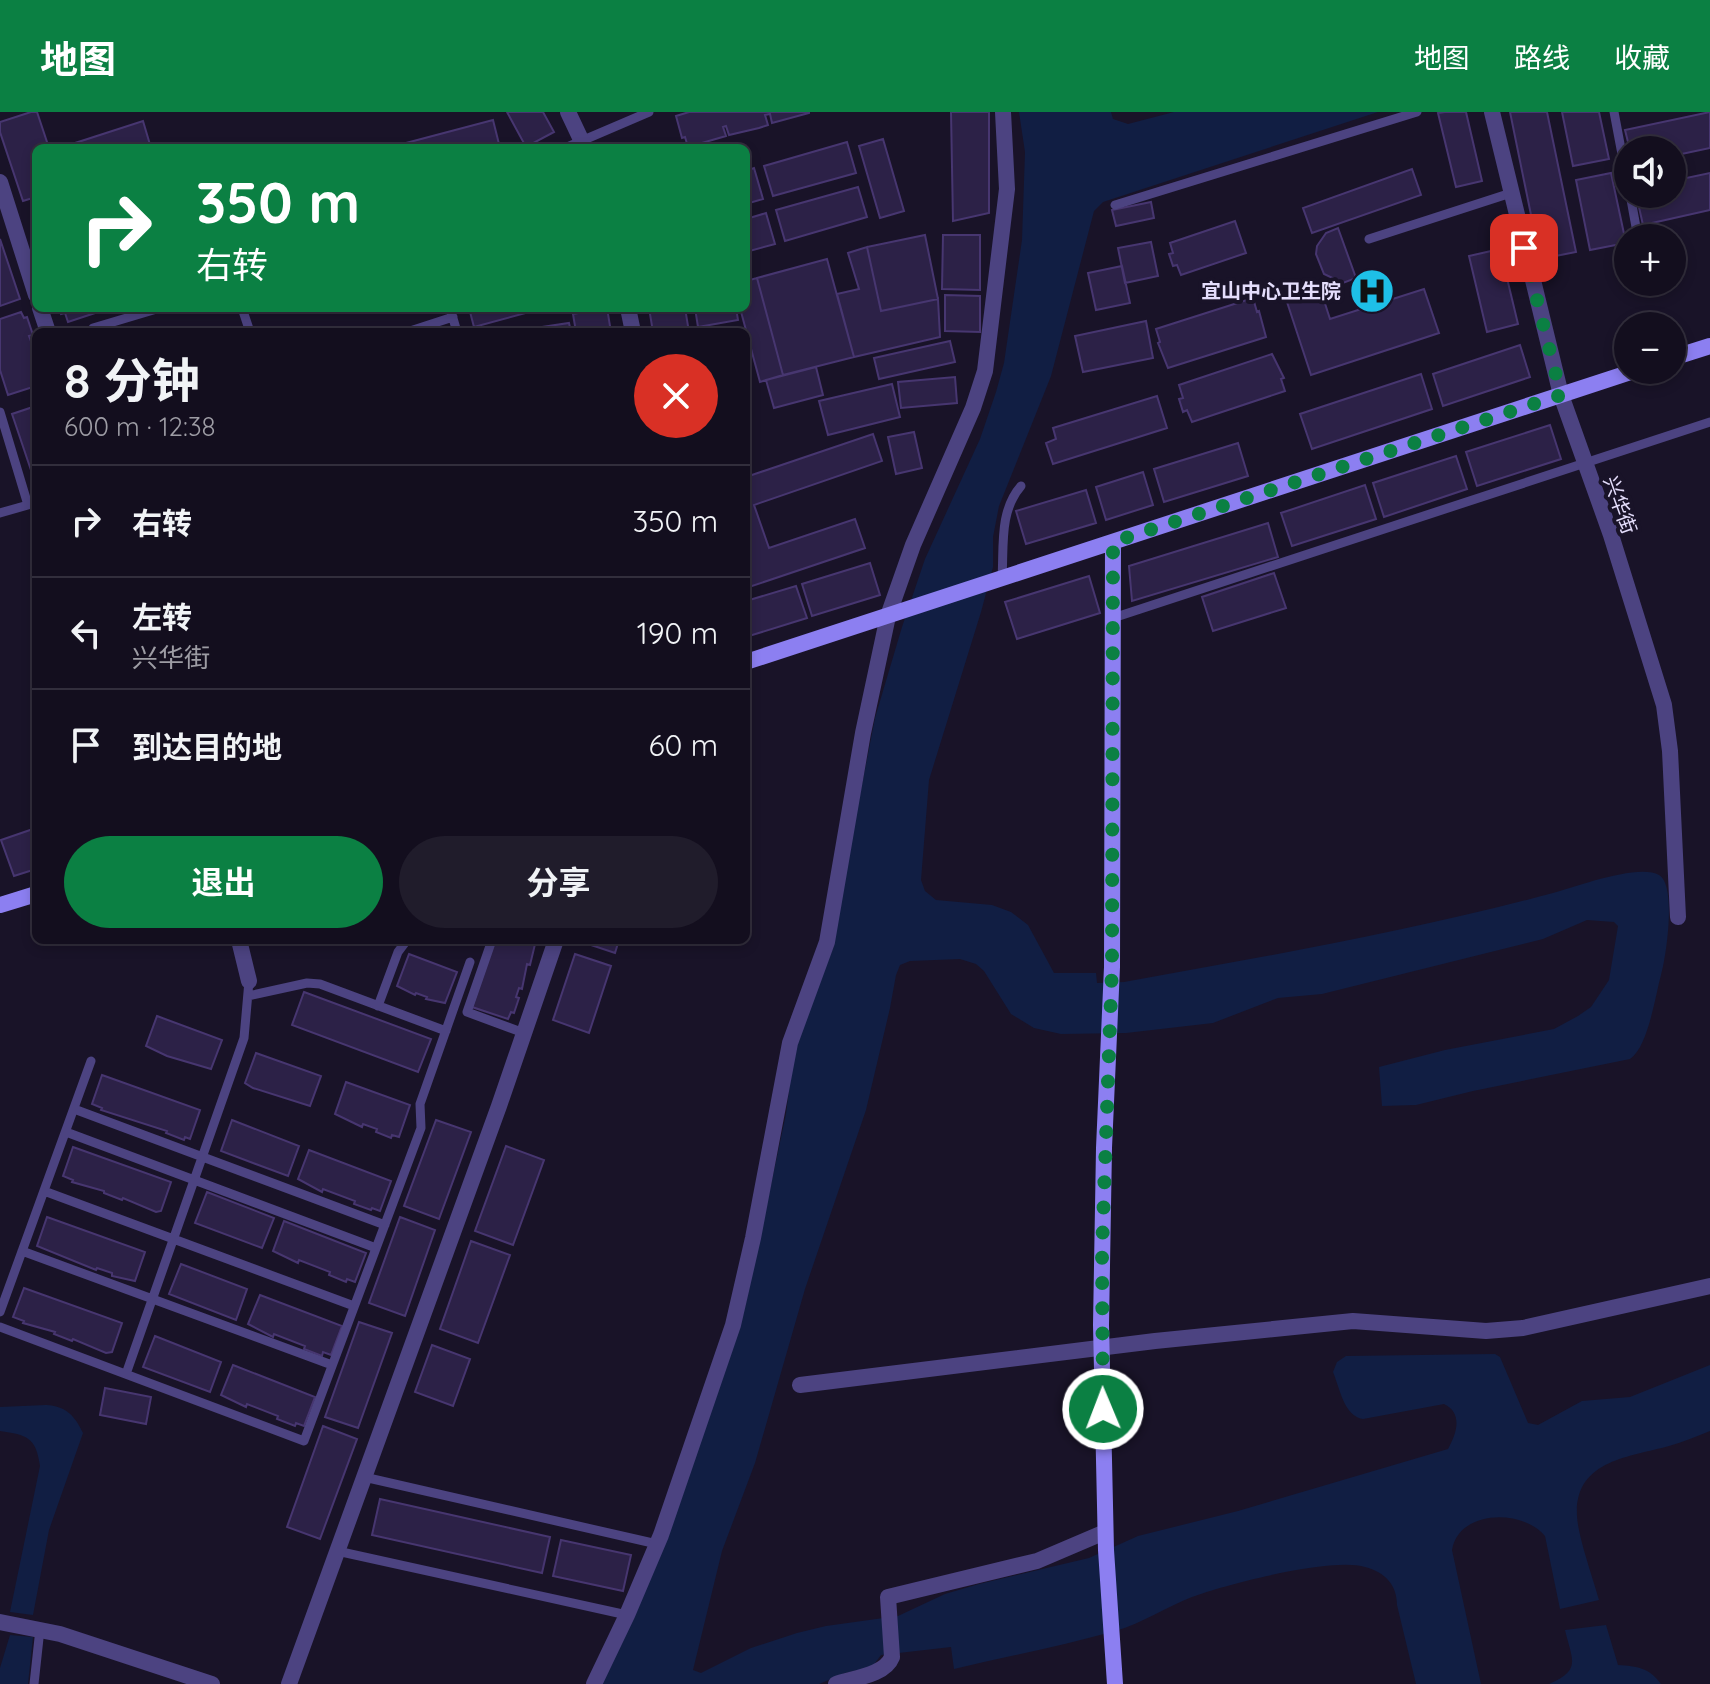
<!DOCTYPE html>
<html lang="zh">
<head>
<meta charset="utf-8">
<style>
	:root { --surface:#130e1e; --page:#201c2b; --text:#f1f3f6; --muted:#9d9ca4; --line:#322e3c; --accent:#0b8043 }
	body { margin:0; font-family:Quicksand,"Noto Sans SC",sans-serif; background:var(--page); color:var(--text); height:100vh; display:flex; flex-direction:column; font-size:30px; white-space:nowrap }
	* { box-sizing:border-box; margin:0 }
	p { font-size:26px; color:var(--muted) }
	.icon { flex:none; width:44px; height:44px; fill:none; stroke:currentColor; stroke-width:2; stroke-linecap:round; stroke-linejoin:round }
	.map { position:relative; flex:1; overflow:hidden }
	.sheet { position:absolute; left:32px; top:216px; width:718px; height:616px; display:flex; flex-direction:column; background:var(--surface); border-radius:12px; box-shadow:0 4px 12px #0003,0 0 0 2px var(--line) }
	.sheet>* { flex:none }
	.guide { position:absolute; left:32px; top:32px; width:718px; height:168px; border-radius:12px; box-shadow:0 4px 12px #0003,0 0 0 2px var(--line); background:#0b8043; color:#fff; overflow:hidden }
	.controls { position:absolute; left:1614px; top:24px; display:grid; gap:16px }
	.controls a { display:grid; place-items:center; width:72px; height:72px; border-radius:50%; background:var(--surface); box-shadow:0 4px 12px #0003,0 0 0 2px var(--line); font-size:40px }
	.pin { position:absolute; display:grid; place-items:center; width:68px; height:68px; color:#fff; margin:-34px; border-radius:16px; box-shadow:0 4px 12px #0006 }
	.me { position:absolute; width:88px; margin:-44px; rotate:359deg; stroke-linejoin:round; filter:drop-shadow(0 0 6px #0008) }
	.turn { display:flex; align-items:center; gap:28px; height:168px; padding:0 32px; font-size:36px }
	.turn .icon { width:104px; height:104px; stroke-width:2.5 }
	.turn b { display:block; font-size:56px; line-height:68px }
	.round { display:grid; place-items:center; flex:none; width:84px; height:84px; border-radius:42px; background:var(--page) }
	.overview { display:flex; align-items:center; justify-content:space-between; height:136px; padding:0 32px }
	h1 { font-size:48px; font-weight:700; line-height:60px }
	.action { display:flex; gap:16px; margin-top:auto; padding:16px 32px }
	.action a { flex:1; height:92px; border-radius:48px; background:var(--accent); color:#fff; font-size:32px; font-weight:700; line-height:92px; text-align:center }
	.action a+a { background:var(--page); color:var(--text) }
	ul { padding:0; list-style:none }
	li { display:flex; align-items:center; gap:24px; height:112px; padding:0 32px; border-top:2px solid var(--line) }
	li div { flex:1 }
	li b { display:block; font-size:30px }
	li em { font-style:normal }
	header { display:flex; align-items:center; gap:48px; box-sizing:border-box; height:112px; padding:0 40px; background:var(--accent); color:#fff }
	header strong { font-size:38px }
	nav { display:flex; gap:44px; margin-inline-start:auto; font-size:28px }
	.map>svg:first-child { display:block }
	.water { fill:#111e43 }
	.building { fill:#2c2147; stroke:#473670; stroke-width:2 }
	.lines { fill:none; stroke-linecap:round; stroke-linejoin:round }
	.lane { stroke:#4c4381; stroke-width:9 }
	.street { stroke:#4c4381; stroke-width:16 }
	.secondary { stroke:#8c7ff1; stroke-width:16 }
	.route { stroke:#0b8043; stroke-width:14; stroke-dasharray:0 25.2 }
	.labels { text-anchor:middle; stroke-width:8; stroke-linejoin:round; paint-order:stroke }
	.poi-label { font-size:20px; font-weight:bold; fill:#e4ddfb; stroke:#191328; text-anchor:end }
	.street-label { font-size:20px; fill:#e4ddfb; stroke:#191328 }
</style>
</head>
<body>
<header>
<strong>地图</strong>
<nav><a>地图</a><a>路线</a><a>收藏</a></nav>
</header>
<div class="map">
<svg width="1710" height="1572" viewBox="0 0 1710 1572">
	<rect width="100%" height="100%" fill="#191328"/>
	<path class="water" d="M1019,0H1111L1113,7L1128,12L1174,0H1378L1103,90L1094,99L1051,264L999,394L993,425V455L981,500L929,668L921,768L925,779L936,788L992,793L1011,800L1028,813L1054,861H1096L1097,871L1124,870C1268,844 1412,819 1553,781C1575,775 1639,751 1659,763C1677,773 1666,846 1661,863C1655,885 1648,935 1630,947L1473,979L1416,993L1382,994L1379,955L1445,938L1554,917L1578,904L1591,895L1609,868L1618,814L1614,810L1587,808L1543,827L1322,882L1278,886L1213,911L1126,921L1061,922L1034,916L1011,902L984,859L976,852L960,847L910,849L900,853L896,863L890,896L866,998L805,1177L755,1351L722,1439L693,1558L701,1561L751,1536L797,1521L826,1514L898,1504L945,1482L979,1472L1089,1446L1138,1424L1238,1399L1448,1337C1457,1321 1463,1301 1444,1292L1363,1307C1344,1304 1340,1277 1333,1260L1337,1250L1346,1244L1495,1242L1500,1245L1528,1311L1538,1313L1582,1289L1630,1285L1710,1253V1319C1697,1324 1683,1330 1669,1334C1630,1345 1574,1348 1577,1404C1578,1425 1593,1466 1599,1488L1560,1497L1545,1424C1523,1397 1459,1397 1452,1438L1481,1572H1416L1397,1493C1397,1473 1385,1460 1365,1455C1333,1445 1226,1472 1192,1485C1166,1495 1143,1511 1115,1519C1062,1534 1008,1544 954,1557L951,1535L881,1543L872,1555L845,1561L819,1572H601L681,1388L745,1195L786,1002L793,946L808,898L834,834L847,749L875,606L902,515L925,447L980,327L996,280L1004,251L1022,128L1025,40Z
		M46,1293C66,1294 75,1304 83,1321L49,1418L33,1503L10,1500L40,1354C36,1325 27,1323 0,1319V1295Z
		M1606,1513L1618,1553C1637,1554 1650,1556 1661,1572H1549C1582,1558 1572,1548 1565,1518Z
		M10,1523L33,1525L28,1572H0V1556Z"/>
	<path class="building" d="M31,0H37L49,36H36V85L23,89L0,20V10Z
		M507,0H543L554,20L526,35Z
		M689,0H809V1L772,11L770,2L765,3L768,13L759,16L729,23L726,14L723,15L726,24L688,35L685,25L682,26L676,4Z
		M951,0H989V101L953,109Z
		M1445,0H1466L1482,69L1456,75L1438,1Z
		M1510,0H1547L1576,140L1540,147Z
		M1562,0H1599L1609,47L1573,54Z
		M1710,0V36L1672,44V38H1630L1625,18Z
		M493,8L500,36H387Z
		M143,9L151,36H70L69,33Z
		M883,27L904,99L880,106L859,34Z
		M847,30L856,61L773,84L764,54Z
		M754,56L763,87L746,92V59Z
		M1412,57L1421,83L1312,121L1303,96Z
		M1611,61L1626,131L1590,138L1576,68Z
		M1710,61V98L1643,113L1636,82H1672V69Z
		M858,75L867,105L785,129L776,98Z
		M1151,90L1154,106L1116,114L1112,98Z
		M766,101L775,132L746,140V107Z
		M1235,109L1246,141L1181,163L1177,153L1173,154L1169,142L1173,141L1170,131Z
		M1338,116L1356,166L1343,171L1324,162L1316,142L1317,134L1326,121Z
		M925,123L938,187L881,199L867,135Z
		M943,123H980V178L942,177Z
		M0,127L20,187L0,194Z
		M1151,130L1158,164L1125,171L1118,136Z
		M867,135L881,199L938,187L940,225L854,245L837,182L859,177L848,141Z
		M1500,137L1518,212L1487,220L1469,144Z
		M827,147L854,245L783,263L757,166Z
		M1122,154L1130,191L1096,198L1088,161Z
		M757,166L783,263L760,270L740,196H746V169Z
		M1319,173L1330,207L1424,177L1439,221L1311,263L1285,184Z
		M945,183L980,184V220L945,219Z
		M1253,186L1257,200L1259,199L1266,225L1168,256L1158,231L1160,230L1156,217Z
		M59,196H100L101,199L68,210L65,201L61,202Z
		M469,196H544L474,215Z
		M607,196L611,220H576L573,202Z
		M649,196H685L689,220H653Z
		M695,196H736L738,208L698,215Z
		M21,200L24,206L27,205L33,223L29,224L36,243V274L8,283L0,258V207Z
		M1146,209L1153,246L1083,260L1075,224Z
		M569,211L571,220H509Z
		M950,229L955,250L879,267L874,246Z
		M1520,233L1530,265L1443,294L1433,262Z
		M1272,242L1284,266L1281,267L1285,279L1192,310L1187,298L1183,300L1179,287L1183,286L1179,273Z
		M816,255L823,283L774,296L766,268Z
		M1421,262L1432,297L1312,337L1300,302Z
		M955,265L957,291L901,296L898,270Z
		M892,272L900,305L828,323L819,289Z
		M1157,284L1167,316L1053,352L1046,331L1056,327L1053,316Z
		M36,294V373L12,302Z
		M1550,313L1561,347L1477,374L1466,340Z
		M914,320L922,356L896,362L888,325Z
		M873,322L882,349L754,393L769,436L855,407L865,436L749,475L746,466V365Z
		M1238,331L1248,364L1164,390L1154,357Z
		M1456,344L1467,377L1384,405L1373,371Z
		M1143,360L1153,393L1106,408L1096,375Z
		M1365,373L1376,407L1292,434L1281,401Z
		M1086,378L1096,411L1026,432L1016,399Z
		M1268,411L1278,445L1132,489L1129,454Z
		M870,451L880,483L812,504L802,472Z
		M1274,461L1286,496L1213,519L1202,485Z
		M1089,464L1100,501L1017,527L1005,490Z
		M796,474L807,506L746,525V489Z
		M36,716V757L14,764L1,728Z
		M495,828H536L530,853L527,852L522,877L519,876L516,885L519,886L514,901L511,900L508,907L472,895Z
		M576,828H619L615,841Z
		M409,842L457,860L445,891L426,887L427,885L416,881L415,883L397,874Z
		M575,842L611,854L589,921L553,908Z
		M304,880L431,927L418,960L292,913Z
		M157,904L222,928L211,957L167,944L146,934Z
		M256,941L321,964L310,994L253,976L245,971Z
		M102,963L200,998L190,1027L185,1025L184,1028L166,1021L167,1019L101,998L102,996L92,992Z
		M346,970L410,993L399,1025L392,1023L391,1026L376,1020L377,1017L363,1012L362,1015L335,1002Z
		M232,1008L299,1034L288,1064L221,1039Z
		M436,1008L471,1020L439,1107L404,1094Z
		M506,1034L544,1048L513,1133L475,1119Z
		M73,1035L171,1070L161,1099L156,1100L123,1086L122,1088L104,1081V1079L72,1070L73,1068L63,1064Z
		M309,1038L391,1069L380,1099L372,1096L371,1098L354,1092L355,1089L323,1077L322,1080L298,1067Z
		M207,1080L274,1106L262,1136L195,1111Z
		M47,1105L145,1140L135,1169L112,1164V1161L97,1156L96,1158L37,1134Z
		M400,1105L435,1118L405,1204L369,1191Z
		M284,1109L366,1141L355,1170L347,1167L346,1170L329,1163L330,1160L299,1148L298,1151L273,1139Z
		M471,1129L510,1143L478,1231L440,1217Z
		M181,1152L247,1177L236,1208L169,1182Z
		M24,1176L122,1211L112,1240L106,1241L73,1227L72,1229L54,1222L55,1220L23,1211L24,1209L13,1205Z
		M260,1183L342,1214L331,1243L323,1240L322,1244L304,1237L305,1234L274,1222L273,1225L248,1212Z
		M359,1210L392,1221L358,1316L325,1305Z
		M155,1224L221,1250L210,1280L143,1255Z
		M432,1233L470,1247L453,1294L415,1280Z
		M233,1253L315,1285L304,1314L296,1311L295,1314L277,1307L278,1304L247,1292L246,1295L221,1283Z
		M105,1276L151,1285L146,1312L100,1303Z
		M323,1314L357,1327L320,1427L287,1415Z
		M380,1387L550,1425L542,1461L372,1423Z
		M561,1428L631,1443L623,1479L553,1464Z"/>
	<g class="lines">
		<path class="lane" d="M1614,0L1628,74
			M565,36L649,0
			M1630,82L1638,126
			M1115,93L1417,0
			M1369,127L1511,81
			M242,196L250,220
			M450,196L457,220
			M91,220L93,216L160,196
			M407,220L453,205
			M0,300L28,393L0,401
			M1002,466C1004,435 999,399 1021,374
			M1113,506L1710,310
			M492,828L467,900L524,921
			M248,884L307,871L320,872L446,919
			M378,894L398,840L407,828
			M74,997L385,1113
			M66,1020L376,1136
			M44,1079L354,1194
			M22,1139L332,1253
			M0,1200L91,949
			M0,1215L304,1329L421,1016L420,992L470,850
			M126,1262L244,926L249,869
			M364,1365L657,1432
			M337,1439L627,1503
			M34,1572L40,1517"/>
		<path class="street" d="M568,0L585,36
			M1492,0L1561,283L1611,423L1664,593L1670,639L1678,805
			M0,70L36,183
			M40,196L48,220
			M628,196L633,220
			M239,828L249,869
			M800,1273L1155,1229L1353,1209L1486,1219L1523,1216L1710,1174
			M0,1510L60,1522L212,1572
			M289,1572L499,994L556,828
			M594,1572L627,1503L661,1423L733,1213L753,1126L790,931L827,830L863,621L888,504L913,433L973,296L985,259L1007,77L1003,0
			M836,1572C854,1566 885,1563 892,1545L888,1485L1037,1449L1105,1420"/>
		<path class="secondary" d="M1672,246L1710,234
			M1113,430L1112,855L1104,1036L1101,1213L1106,1438L1115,1572
			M746,550L1637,258
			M0,793L36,782"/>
	</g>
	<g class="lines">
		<path class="route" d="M1103,1297L1102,1140L1112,855L1113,430L1561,283L1524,136"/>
	</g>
	<defs>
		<g id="hospital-disc" transform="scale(2.3)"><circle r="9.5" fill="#1ec0e7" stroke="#191328"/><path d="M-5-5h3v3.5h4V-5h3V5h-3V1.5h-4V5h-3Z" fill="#111"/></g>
	</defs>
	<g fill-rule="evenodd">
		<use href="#hospital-disc" x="1372" y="179"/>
	</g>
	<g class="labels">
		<g class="poi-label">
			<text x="1341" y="186">宜山中心卫生院</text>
		</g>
		<g class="street-label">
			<text transform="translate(1620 393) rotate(70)" y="7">兴华街</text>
		</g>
	</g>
</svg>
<div class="controls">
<a><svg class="icon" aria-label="sound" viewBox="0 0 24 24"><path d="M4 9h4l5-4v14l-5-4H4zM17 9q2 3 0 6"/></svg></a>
<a>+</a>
<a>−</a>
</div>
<div class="pin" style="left:1524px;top:136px;background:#d93025"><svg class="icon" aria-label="arrive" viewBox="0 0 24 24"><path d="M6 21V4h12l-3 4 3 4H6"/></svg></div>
<svg class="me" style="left:1103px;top:1297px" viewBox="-20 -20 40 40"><circle r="17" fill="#0b8043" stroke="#fff" stroke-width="3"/><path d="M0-11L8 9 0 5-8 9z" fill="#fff"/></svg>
<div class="guide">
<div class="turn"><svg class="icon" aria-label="right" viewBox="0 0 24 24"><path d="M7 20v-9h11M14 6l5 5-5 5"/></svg><div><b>350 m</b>右转</div></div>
</div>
<section class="sheet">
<div class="overview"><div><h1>8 分钟</h1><p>600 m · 12:38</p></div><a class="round" style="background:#d93025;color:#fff"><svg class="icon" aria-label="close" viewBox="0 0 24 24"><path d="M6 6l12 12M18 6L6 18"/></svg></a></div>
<ul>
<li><svg class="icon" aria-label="right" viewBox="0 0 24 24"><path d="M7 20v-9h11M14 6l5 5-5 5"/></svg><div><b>右转</b></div><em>350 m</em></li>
<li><svg class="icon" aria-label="left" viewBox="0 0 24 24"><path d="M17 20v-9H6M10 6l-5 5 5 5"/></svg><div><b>左转</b><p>兴华街</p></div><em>190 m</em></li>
<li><svg class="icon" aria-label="arrive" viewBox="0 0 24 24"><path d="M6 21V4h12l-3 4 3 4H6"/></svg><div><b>到达目的地</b></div><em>60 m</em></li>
</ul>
<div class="action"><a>退出</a><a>分享</a></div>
</section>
</div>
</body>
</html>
